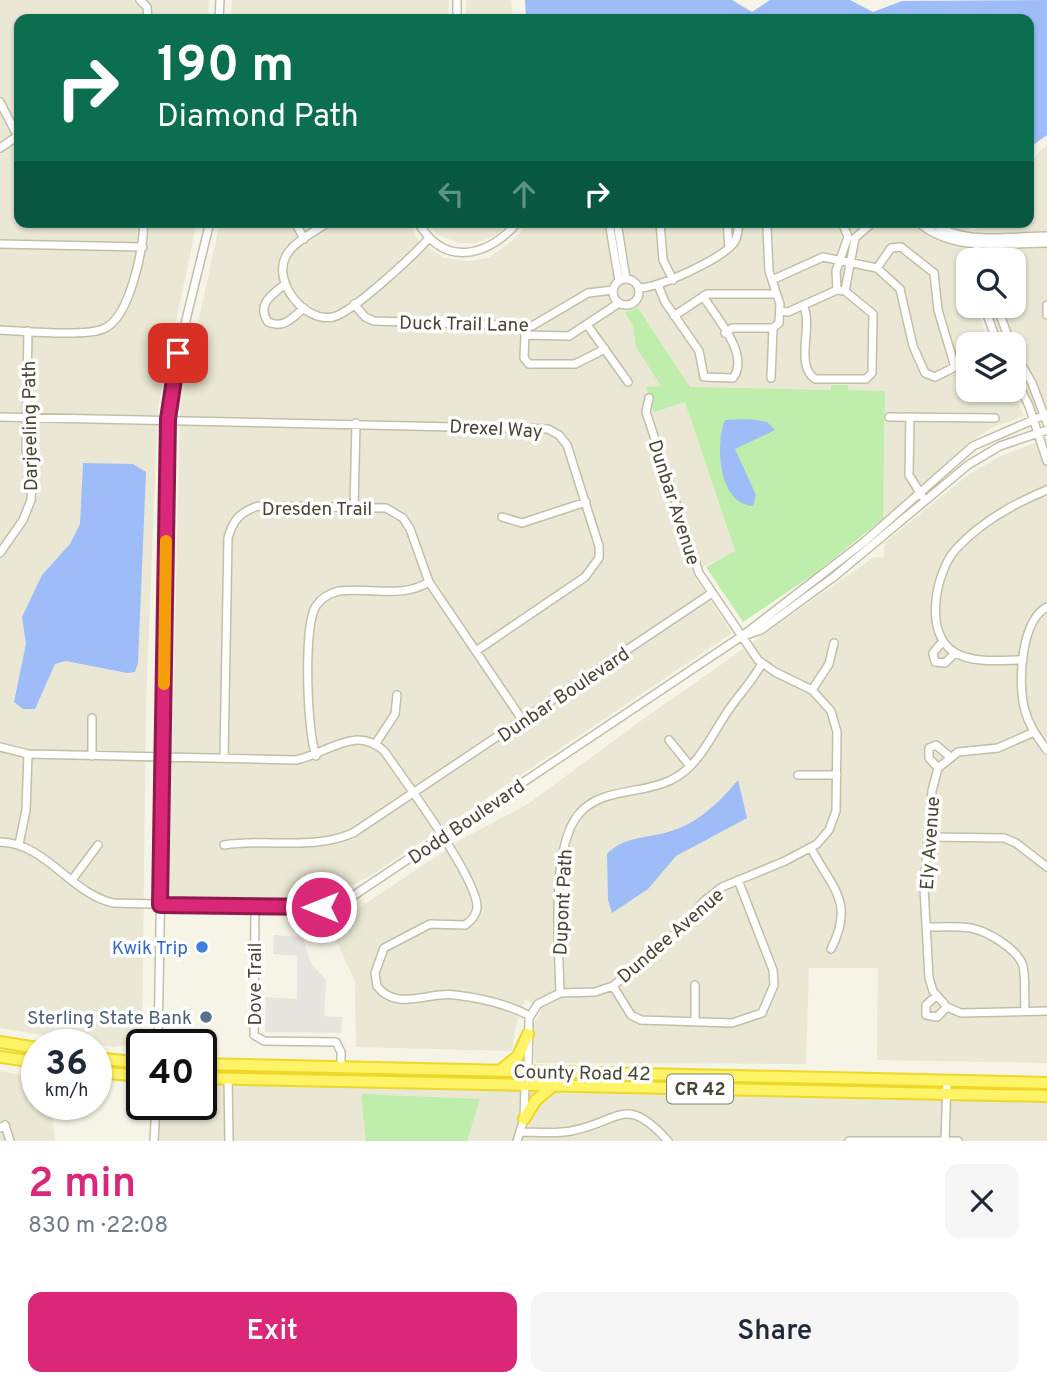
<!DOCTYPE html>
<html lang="en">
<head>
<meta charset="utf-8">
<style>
	:root { --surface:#fff; --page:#f6f6f7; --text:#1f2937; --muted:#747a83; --accent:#db2777 }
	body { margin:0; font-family:Overpass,sans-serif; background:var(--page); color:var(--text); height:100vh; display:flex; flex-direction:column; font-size:26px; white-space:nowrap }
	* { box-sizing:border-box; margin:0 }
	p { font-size:23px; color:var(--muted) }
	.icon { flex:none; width:38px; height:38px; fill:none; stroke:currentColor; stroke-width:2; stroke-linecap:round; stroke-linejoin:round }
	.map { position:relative; height:1141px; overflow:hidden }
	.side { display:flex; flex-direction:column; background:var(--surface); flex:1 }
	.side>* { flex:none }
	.top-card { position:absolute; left:14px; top:14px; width:1020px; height:214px; border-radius:14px; box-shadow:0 2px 5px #0004; background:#0b6e4f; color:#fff; overflow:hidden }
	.buttons { position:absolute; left:956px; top:248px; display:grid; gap:14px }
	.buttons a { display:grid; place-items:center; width:70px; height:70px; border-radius:14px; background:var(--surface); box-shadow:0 2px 5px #0004; font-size:35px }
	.speed { position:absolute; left:21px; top:1029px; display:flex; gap:14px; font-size:35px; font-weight:700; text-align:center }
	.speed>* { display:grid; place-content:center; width:91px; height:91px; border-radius:50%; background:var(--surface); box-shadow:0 2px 5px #0004; line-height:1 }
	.speed small { font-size:18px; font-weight:400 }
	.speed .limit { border:4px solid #111; border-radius:10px; background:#fff; color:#111 }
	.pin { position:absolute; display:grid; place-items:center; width:60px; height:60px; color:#fff; margin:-30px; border-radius:14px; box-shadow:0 4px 10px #0006 }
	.me { position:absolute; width:77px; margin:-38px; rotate:270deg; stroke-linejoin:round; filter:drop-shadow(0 0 5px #0008) }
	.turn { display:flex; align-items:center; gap:24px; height:147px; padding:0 28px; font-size:32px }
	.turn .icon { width:91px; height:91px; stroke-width:2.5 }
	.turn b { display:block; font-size:49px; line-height:60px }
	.lanes { display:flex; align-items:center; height:66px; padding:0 28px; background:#0003; justify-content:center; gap:35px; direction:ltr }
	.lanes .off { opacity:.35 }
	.round { display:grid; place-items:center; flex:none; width:74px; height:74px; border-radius:14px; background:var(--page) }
	.headline { display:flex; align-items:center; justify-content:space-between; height:119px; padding:0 28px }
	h1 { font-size:42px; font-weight:600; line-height:52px; color:var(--accent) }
	.action { display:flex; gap:14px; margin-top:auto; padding:14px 28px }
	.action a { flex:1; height:80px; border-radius:14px; background:var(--accent); color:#fff; font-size:28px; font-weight:600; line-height:80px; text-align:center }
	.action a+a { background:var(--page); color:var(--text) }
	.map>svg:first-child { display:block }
	.residential { fill:#eae8d4 }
	.green { fill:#bfedab }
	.parking { fill:#e6e5df }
	.water { fill:#9dbcf8 }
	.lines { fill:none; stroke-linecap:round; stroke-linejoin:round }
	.minor-casing { stroke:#c2bfa8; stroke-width:10 }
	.highway-casing { stroke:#edd728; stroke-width:14 }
	.minor { stroke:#fff; stroke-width:7 }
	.highway { stroke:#fff368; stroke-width:10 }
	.route-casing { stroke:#8e194d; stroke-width:18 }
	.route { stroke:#db2777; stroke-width:12 }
	.slow { stroke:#f59e0b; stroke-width:12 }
	.shop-dot { fill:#3f7fe0; stroke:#fff; stroke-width:2.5 }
	.service-dot { fill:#5c6f8a; stroke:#fff; stroke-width:2.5 }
	.labels { text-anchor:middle; stroke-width:7; stroke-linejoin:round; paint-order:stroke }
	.shield { fill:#fff; stroke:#807e72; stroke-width:2 }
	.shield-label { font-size:18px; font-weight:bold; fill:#494635 }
	.street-label { font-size:19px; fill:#494635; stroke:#fff }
	.shop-label { font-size:19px; fill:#366cbe; stroke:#fff; text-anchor:end }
	.service-label { font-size:19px; fill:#4e5e75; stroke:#fff; text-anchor:end }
</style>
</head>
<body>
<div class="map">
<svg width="1047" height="1141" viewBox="0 0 1047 1141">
	<rect width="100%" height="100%" fill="#f5f4e7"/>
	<path class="residential" d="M0,0H209L208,19H19V222H197L158,407L146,702L142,1052L129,1045L113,1047L0,1028Z
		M232,0H449L448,19H231Z
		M466,0H511L513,19H466Z
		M1047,144V408L1031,413L1013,373V345H998L984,306H1013V261H968V306H980L981,321L990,345H968V390L1013,389L1024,416L993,427L973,440L883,519L885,391L649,387L685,401L735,552L705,566L695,577L732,633L375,873L337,893L306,899L169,896L180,406L220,222H408L419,241L444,258L469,261L488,258L512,241L529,222H945L974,230L990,222H1029V163Z
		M427,222H507L499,234L476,243H460L437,235Z
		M1047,438V1063L877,1060L878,968H809L806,1064L535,1063L533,1025L542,1010L525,999L516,1026L512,1051L356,1047L355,981L327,922L356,910L464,838L528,804L642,720L874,557H884V543L968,475L997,458Z
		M0,1071L37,1078V1104H51L55,1141H0Z
		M201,1078L1047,1096V1141H154L156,1104H201Z"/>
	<path class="green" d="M638,308L690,387L831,390V385H848V390L885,391L883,519L814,574L743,622L706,567L735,551L685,402L654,412L646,387L661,386L636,347L633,326L625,312Z
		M361,1094L480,1099L467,1141H366Z"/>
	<path class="parking" d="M274,935L303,937L310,962L326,980L324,1016L342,1017L341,1033L265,1032L266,997L297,999V956L273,954Z"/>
	<path class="water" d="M525,0H732L752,12L770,0H850L873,12L902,1L1047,0V135L1029,148V19H526Z
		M751,419L767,422L775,430L735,449L756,495L753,506C718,504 715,444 725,420Z
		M83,463L133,464L146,472L138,663L135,672L127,673L66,661L55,664L35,709H23L14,702L26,644L22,617L42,575L70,544L80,524Z
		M738,780L747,818L676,856L648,889L612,913L608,900L607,854C624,836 645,839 668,832C697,824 719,803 738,780Z"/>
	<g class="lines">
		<g class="minor-casing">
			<path id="minor" d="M140,0L147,7L148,19
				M219,19L220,0
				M457,19V0
				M0,102L19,139
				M0,148L19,135
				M295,222L304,239
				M328,222C315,232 293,242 286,256C272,282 305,323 333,317C352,313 414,255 429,238
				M418,222C444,268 488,257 518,222
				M609,222L619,281
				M617,222L626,279
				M660,222L663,260L673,280
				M727,222L729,247
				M842,222L848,237
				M918,222C954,253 1003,243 1047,243
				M931,222C962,246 1010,236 1047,236
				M767,228L769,271L780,304L779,323L773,328L771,378
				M977,241V261
				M988,241L990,261
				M0,244L143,247
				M613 292a13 13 0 1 1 26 0a13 13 0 1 1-26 0Z
				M772,280L823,257L877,268L891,248L901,247L934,273L938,310L955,367L935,377L925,373L913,346L900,289L877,268
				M285,284C272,295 256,304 268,322C284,329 292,318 304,308
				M658,285L665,302L699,351L704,377L733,378C751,355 715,316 703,296
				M638,288C660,288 720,259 733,244C738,239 738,229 739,222
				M837,290L836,271L848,237
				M845,291L855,238L873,222
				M354,304L365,317L374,321L532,326L588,293L613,290
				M803,305C814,326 794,364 815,379H866L872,373L873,314L845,291
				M1047,305V315
				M984,306L998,345
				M997,306L1011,345
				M780,311L788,312L837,290L845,291
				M674,316L707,294H775
				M525,325V335L569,336L619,303
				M588,326L628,382
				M0,330C24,331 83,337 103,329C130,319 143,249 144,222
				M725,333L732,328H773
				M525,335L524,358L529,364H575L605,349
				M1013,350L1032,383L1047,423
				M1013,373L1029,406L1047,461
				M0,417L548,429L559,435L567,445L599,546V558L585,577L476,651
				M889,417L995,418
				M910,417L909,475L922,496
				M354,507L356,423
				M502,517L522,523L586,502
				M0,553L23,520L31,500L32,482L26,450L28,331
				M1047,607C1021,621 1018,680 1024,707C1028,724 1037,737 1047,750
				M746,635L761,630L835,576L968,465L1000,446L1047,430
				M943,641L933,653L935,662L945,663L955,653
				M1023,660C1002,660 973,664 954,652C923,633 936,571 956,549C980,523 1015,503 1047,490
				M812,690L829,664L834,643
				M1034,732L998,748L958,752L938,768L932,791L924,888L929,978L933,991L947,1007L961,1013L1047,1011
				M669,740L690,766
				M376,743L395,714L397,695
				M0,747L28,754L296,760C329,753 356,724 385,752C403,779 479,880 477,908C476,916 471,921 465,925L430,924L384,948L375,973L377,986C396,1012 430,991 455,995C481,998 507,1004 530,1016
				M92,756V718
				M316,756C307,732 303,626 316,606C321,598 331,593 339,591C370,587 401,599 429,582
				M224,758L228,538C233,520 240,512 258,506L386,508L403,518L410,529L429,582L523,721
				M938,768L929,758V748L936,745L949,756
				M798,775H837
				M928,837L1004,838L1016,843L1047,867
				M0,842C46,843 70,893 113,903L314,908L341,904L742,636L864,542L973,446L1047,414
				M19,844L26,810L28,754
				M224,845C267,838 311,851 353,833L712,593
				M811,848C830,886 856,901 831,949
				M72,880L98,845
				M255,907L254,1035L264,1041L336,1042L341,1052V1067
				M926,927C941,927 957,926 971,928C987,931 1018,949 1023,966C1026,980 1024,997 1025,1011
				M613,986L631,1015L641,1020L732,1023L762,1013L774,985L773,970L738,880
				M560,993C559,948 550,850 578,815C600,787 642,795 671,780C700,766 711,735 728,711C739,694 753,681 762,663
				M936,996L926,1005V1015L937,1017L947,1007
				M695,1021V985
				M158,1045L169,408L183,332L210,222
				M528,1071L529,1018L538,1004L560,993L595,992L613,986L683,927L703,902L722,887L785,861L817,844L829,830L836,811L837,732L831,711L812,690L775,672L758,660L699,573L646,412L649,398
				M228,1079L229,1141
				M0,1128L5,1125L10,1141
				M521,1132C537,1132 555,1134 571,1131C620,1122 625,1093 668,1141
				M154,1141L156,1104
				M517,1141L524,1119L525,1085
				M849,1141H958
				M945,1141L947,1082"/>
		</g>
		<g class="highway-casing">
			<path id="highway" d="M0,1042L37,1048
				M0,1057L37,1062
				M96,1058L142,1063
				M201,1064L1047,1083
				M501,1070L518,1056L528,1034
				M96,1072L142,1076
				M201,1078L1047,1096
				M524,1119L536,1100L553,1086"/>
		</g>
		<use href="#minor" class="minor"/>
		<use href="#highway" class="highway"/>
	</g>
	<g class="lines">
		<g class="route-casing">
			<path id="route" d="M178,353L168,419L160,905L321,907"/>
		</g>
		<use href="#route" class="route"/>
		<path class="slow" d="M164,684L166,541"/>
	</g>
	<circle class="shop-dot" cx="202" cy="947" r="7"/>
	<circle class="service-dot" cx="206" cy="1017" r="7"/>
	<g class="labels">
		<rect class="shield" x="667" y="1074.5" width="66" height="29" rx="5"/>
		<g class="shield-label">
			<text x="700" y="1095">CR 42</text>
		</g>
		<g class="street-label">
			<text transform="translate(464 323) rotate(1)" y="7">Duck Trail Lane</text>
			<text transform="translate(29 426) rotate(-91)" y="7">Darjeeling Path</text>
			<text transform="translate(496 428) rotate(3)" y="7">Drexel Way</text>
			<text transform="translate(675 502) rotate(72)" y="7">Dunbar Avenue</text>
			<text x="317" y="515">Dresden Trail</text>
			<text transform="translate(563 694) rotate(-34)" y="7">Dunbar Boulevard</text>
			<text transform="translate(466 821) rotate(-34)" y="7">Dodd Boulevard</text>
			<text transform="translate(929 843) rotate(-86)" y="7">Ely Avenue</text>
			<text transform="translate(562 902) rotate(-87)" y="7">Dupont Path</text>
			<text transform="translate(670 935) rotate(-41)" y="7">Dundee Avenue</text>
			<text transform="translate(254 984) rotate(-90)" y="7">Dove Trail</text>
			<text transform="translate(582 1072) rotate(1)" y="7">County Road 42</text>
		</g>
		<g class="shop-label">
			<text x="188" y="954">Kwik Trip</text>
		</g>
		<g class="service-label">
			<text x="192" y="1024">Sterling State Bank</text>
		</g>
	</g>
</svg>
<div class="buttons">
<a><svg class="icon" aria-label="search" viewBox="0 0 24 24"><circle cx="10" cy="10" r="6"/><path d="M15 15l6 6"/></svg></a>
<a><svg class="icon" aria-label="layers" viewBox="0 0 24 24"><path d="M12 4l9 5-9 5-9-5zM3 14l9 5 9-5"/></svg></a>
</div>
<div class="speed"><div>36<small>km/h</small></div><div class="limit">40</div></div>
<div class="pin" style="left:178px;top:353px;background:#d93025"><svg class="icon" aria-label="arrive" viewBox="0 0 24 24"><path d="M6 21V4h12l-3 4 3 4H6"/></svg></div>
<svg class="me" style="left:321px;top:907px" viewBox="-20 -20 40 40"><circle r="17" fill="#db2777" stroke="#fff" stroke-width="3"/><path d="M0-11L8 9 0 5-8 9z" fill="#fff"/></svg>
<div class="top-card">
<div class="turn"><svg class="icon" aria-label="right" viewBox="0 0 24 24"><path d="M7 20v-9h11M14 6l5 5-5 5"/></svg><div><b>190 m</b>Diamond Path</div></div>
<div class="lanes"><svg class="icon off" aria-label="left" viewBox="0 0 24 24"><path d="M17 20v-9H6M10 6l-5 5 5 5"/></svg><svg class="icon off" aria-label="ahead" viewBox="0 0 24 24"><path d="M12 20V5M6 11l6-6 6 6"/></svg><svg class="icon" aria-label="right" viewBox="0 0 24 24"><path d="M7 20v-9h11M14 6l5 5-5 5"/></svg></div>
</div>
</div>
<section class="side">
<div class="headline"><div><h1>2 min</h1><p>830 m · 22:08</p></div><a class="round"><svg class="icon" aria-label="close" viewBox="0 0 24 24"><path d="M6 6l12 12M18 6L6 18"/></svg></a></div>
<div class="action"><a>Exit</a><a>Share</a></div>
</section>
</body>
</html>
